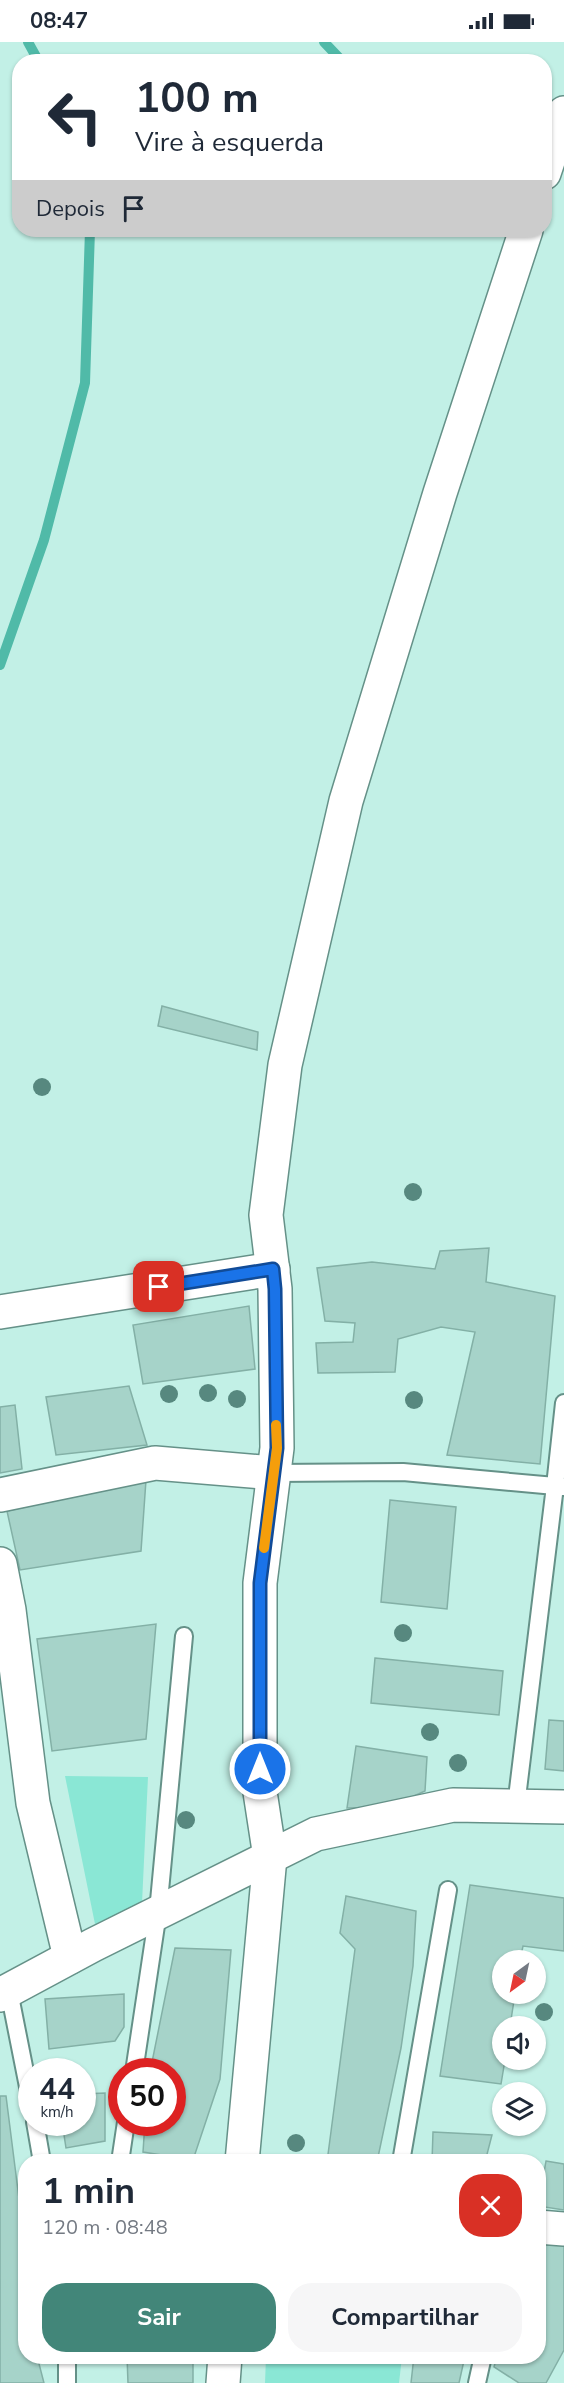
<!DOCTYPE html>
<html lang="pt">
<head>
<meta charset="utf-8">
<style>
	:root { --surface:#fff; --page:#f6f6f7; --text:#1f2937; --muted:#747a83; --accent:#428679 }
	body { margin:0; font-family:"Nunito Sans",sans-serif; background:var(--page); color:var(--text); height:100vh; display:flex; flex-direction:column; font-size:22px; white-space:nowrap }
	* { box-sizing:border-box; margin:0 }
	p { font-size:20px; color:var(--muted) }
	.icon { flex:none; width:33px; height:33px; fill:none; stroke:currentColor; stroke-width:2; stroke-linecap:round; stroke-linejoin:round }
	.map { position:relative; flex:1; overflow:hidden }
	.details { position:absolute; left:18px; top:2112px; width:528px; height:210px; display:flex; flex-direction:column; background:var(--surface); border-radius:24px; box-shadow:0 2px 4px #0004 }
	.details>* { flex:none }
	.guide { position:absolute; left:12px; top:12px; width:540px; height:183px; border-radius:24px; box-shadow:0 2px 4px #0004; background:#fff; color:var(--text); overflow:hidden }
	.needle { width:39px; rotate:213deg }
	.controls { position:absolute; left:492px; top:1908px; display:grid; gap:12px }
	.controls a { display:grid; place-items:center; width:54px; height:54px; border-radius:50%; background:var(--surface); box-shadow:0 2px 4px #0004; font-size:30px }
	.speed { position:absolute; left:18px; top:2016px; display:flex; gap:12px; font-size:30px; font-weight:700; text-align:center }
	.speed>* { display:grid; place-content:center; width:78px; height:78px; border-radius:50%; background:var(--surface); box-shadow:0 2px 4px #0004; line-height:1 }
	.speed small { font-size:15px; font-weight:400 }
	.speed .limit { border:9px solid #d22; background:#fff; color:#111 }
	.pin { position:absolute; display:grid; place-items:center; width:51px; height:51px; color:#fff; margin:-26px; border-radius:12px; box-shadow:0 3px 9px #0006 }
	.me { position:absolute; width:66px; margin:-33px; rotate:0deg; stroke-linejoin:round; filter:drop-shadow(0 0 4px #0008) }
	.turn { display:flex; align-items:center; gap:21px; height:126px; padding:0 24px; font-size:27px }
	.turn .icon { width:78px; height:78px; stroke-width:2.5 }
	.turn b { display:block; font-size:42px; line-height:51px }
	.then { display:flex; align-items:center; height:57px; padding:0 24px; background:#0003; gap:12px; font-size:22px }
	.round { display:grid; place-items:center; flex:none; width:63px; height:63px; border-radius:24px; background:var(--page) }
	.headline { display:flex; align-items:center; justify-content:space-between; height:102px; padding:0 24px }
	h1 { font-size:36px; font-weight:700; line-height:45px }
	.action { display:flex; gap:12px; margin-top:auto; padding:12px 24px }
	.action a { flex:1; height:69px; border-radius:24px; background:var(--accent); color:#fff; font-size:24px; font-weight:700; line-height:69px; text-align:center }
	.action a+a { background:var(--page); color:var(--text) }
	.status { display:flex; justify-content:space-between; align-items:center; height:42px; padding:0 30px; background:var(--surface); direction:ltr }
	.status svg { height:16px; fill:currentColor }
	.map>svg:first-child { display:block }
	.green { fill:#8ae7d5 }
	.lines { fill:none; stroke-linecap:round; stroke-linejoin:round }
	.stream { stroke:#50baa8; stroke-width:10 }
	.building { fill:#a6d3c9; stroke:#83b0a6; stroke-width:1.5 }
	.service-casing { stroke:#659188; stroke-width:20 }
	.minor-casing { stroke:#659188; stroke-width:36 }
	.secondary-casing { stroke:#659188; stroke-width:36 }
	.primary-casing { stroke:#659188; stroke-width:36 }
	.service { stroke:#fff; stroke-width:16 }
	.minor { stroke:#fff; stroke-width:33 }
	.secondary { stroke:#fff; stroke-width:33 }
	.primary { stroke:#fff; stroke-width:33 }
	.tree { fill:#57887f }
	.route-casing { stroke:#114b97; stroke-width:15 }
	.route { stroke:#1a73e8; stroke-width:10 }
	.slow { stroke:#f59e0b; stroke-width:10 }
</style>
</head>
<body>
<div class="status"><b>08:47</b><svg viewBox="0 0 49 12"><path d="M0 12V9h3v3zM5 12V6h3v6zM10 12V3h3v9zM15 12V0h3v12zM26 1h20v11H26zM47 4h2v5h-2z"/></svg></div>
<div class="map">
<svg width="564" height="2341" viewBox="0 0 564 2341">
	<rect width="100%" height="100%" fill="#c2f0e6"/>
	<path class="green" d="M65,1734L148,1735L142,1861L95,1882Z
		M266,2315V2314L402,2315L399,2341H265Z"/>
	<g class="lines">
		<path class="stream" d="M28,0L39,20
			M324,0L343,20
			M0,623L44,498L85,341L90,188"/>
	</g>
	<path class="building" d="M162,964L258,990L257,1008L158,984Z
		M489,1206L486,1240L555,1254L540,1422L447,1413L475,1290L441,1285L398,1297L395,1330L318,1331L316,1301L353,1300L355,1281L325,1279L317,1226L372,1220L435,1227L440,1209Z
		M249,1264L255,1327L143,1342L133,1283Z
		M129,1344L147,1403L56,1413L46,1355Z
		M15,1363L22,1427L0,1431V1365Z
		M146,1438L141,1509L20,1528L7,1469Z
		M390,1458L456,1465L447,1567L381,1560Z
		M156,1582L146,1697L52,1709L37,1597Z
		M375,1616L503,1629L499,1673L371,1661Z
		M549,1678L564,1679V1729L545,1727Z
		M356,1704L427,1715L425,1749L390,1765L347,1766Z
		M470,1843L564,1856V1909L523,1904L520,1918H502V1952H515L510,1984H502V2018H505L501,2042L440,2034Z
		M346,1854L416,1869L413,1924L401,2006L377,2120H327L355,1907L340,1891Z
		M175,1906L231,1908L220,2037L193,2118L143,2110L145,2080H172V2030H150Z
		M124,1952V1985L115,1999L49,2007L45,1957Z
		M105,2051V2099L66,2106L62,2080H82V2052Z
		M0,2054H6L26,2212V2314H37L44,2341H0Z
		M433,2090L492,2093L485,2120H432Z
		M546,2119L564,2122V2168L538,2164Z
		M538,2195L564,2202V2308L546,2341H519L494,2325L497,2314H538Z
		M127,2314H193V2341H128Z
		M414,2314H465L459,2341H411Z"/>
	<g class="lines">
		<g class="service-casing">
			<path id="service" d="M564,1361L555,1444L564,1445
				M273,1431L403,1430L555,1444L516,1764
				M9,1949L32,2065
				M134,2030L158,1870L184,1594
				M35,2080L42,2120
				M120,2120L126,2080
				M401,2120L448,1848
				M67,2314V2341
				M477,2341L483,2314"/>
		</g>
		<g class="minor-casing">
			<path id="minor" d="M0,1270L273,1227
				M0,1453L155,1421L273,1431
				M0,1522L9,1568L33,1761L70,1915
				M242,2120L270,1815
				M538,2185L564,2187
				M223,2341L225,2314"/>
		</g>
		<g class="secondary-casing">
			<path id="secondary" d="M544,131L564,71
				M270,1815L260,1750V1541L277,1406L275,1247L266,1173L285,1023L346,759L440,451L526,188"/>
		</g>
		<g class="primary-casing">
			<path id="primary" d="M0,1953L93,1903L316,1792L453,1763L564,1765"/>
		</g>
		<use href="#service" class="service"/>
		<use href="#minor" class="minor"/>
		<use href="#secondary" class="secondary"/>
		<use href="#primary" class="primary"/>
	</g>
	<g class="tree">
		<circle cx="42" cy="1045" r="9"/>
		<circle cx="413" cy="1150" r="9"/>
		<circle cx="208" cy="1351" r="9"/>
		<circle cx="169" cy="1352" r="9"/>
		<circle cx="237" cy="1357" r="9"/>
		<circle cx="414" cy="1358" r="9"/>
		<circle cx="403" cy="1591" r="9"/>
		<circle cx="430" cy="1690" r="9"/>
		<circle cx="458" cy="1721" r="9"/>
		<circle cx="186" cy="1778" r="9"/>
		<circle cx="544" cy="1970" r="9"/>
		<circle cx="296" cy="2101" r="9"/>
	</g>
	<g class="lines">
		<g class="route-casing">
			<path id="route" d="M159,1245L273,1227L275,1247L277,1406L260,1541V1727"/>
		</g>
		<use href="#route" class="route"/>
		<path class="slow" d="M264,1506L277,1406L276,1383"/>
	</g>
</svg>
<div class="controls">
<a><svg class="needle" viewBox="-14 -14 28 28"><path d="M0-13l5 13h-10z" fill="#e53935"/><path d="M0 13l5-13h-10z" fill="#747a83"/></svg></a>
<a><svg class="icon" aria-label="sound" viewBox="0 0 24 24"><path d="M4 9h4l5-4v14l-5-4H4zM17 9q2 3 0 6"/></svg></a>
<a><svg class="icon" aria-label="layers" viewBox="0 0 24 24"><path d="M12 4l9 5-9 5-9-5zM3 14l9 5 9-5"/></svg></a>
</div>
<div class="speed"><div>44<small>km/h</small></div><div class="limit">50</div></div>
<div class="pin" style="left:159px;top:1245px;background:#d93025"><svg class="icon" aria-label="arrive" viewBox="0 0 24 24"><path d="M6 21V4h12l-3 4 3 4H6"/></svg></div>
<svg class="me" style="left:260px;top:1727px" viewBox="-20 -20 40 40"><circle r="17" fill="#1a73e8" stroke="#fff" stroke-width="3"/><path d="M0-11L8 9 0 5-8 9z" fill="#fff"/></svg>
<div class="guide">
<div class="turn"><svg class="icon" aria-label="left" viewBox="0 0 24 24"><path d="M17 20v-9H6M10 6l-5 5 5 5"/></svg><div><b>100 m</b>Vire à esquerda</div></div>
<div class="then">Depois<svg class="icon" aria-label="arrive" viewBox="0 0 24 24"><path d="M6 21V4h12l-3 4 3 4H6"/></svg></div>
</div>
<section class="details">
<div class="headline"><div><h1>1 min</h1><p>120 m · 08:48</p></div><a class="round" style="background:#d93025;color:#fff"><svg class="icon" aria-label="close" viewBox="0 0 24 24"><path d="M6 6l12 12M18 6L6 18"/></svg></a></div>
<div class="action"><a>Sair</a><a>Compartilhar</a></div>
</section>
</div>
</body>
</html>
